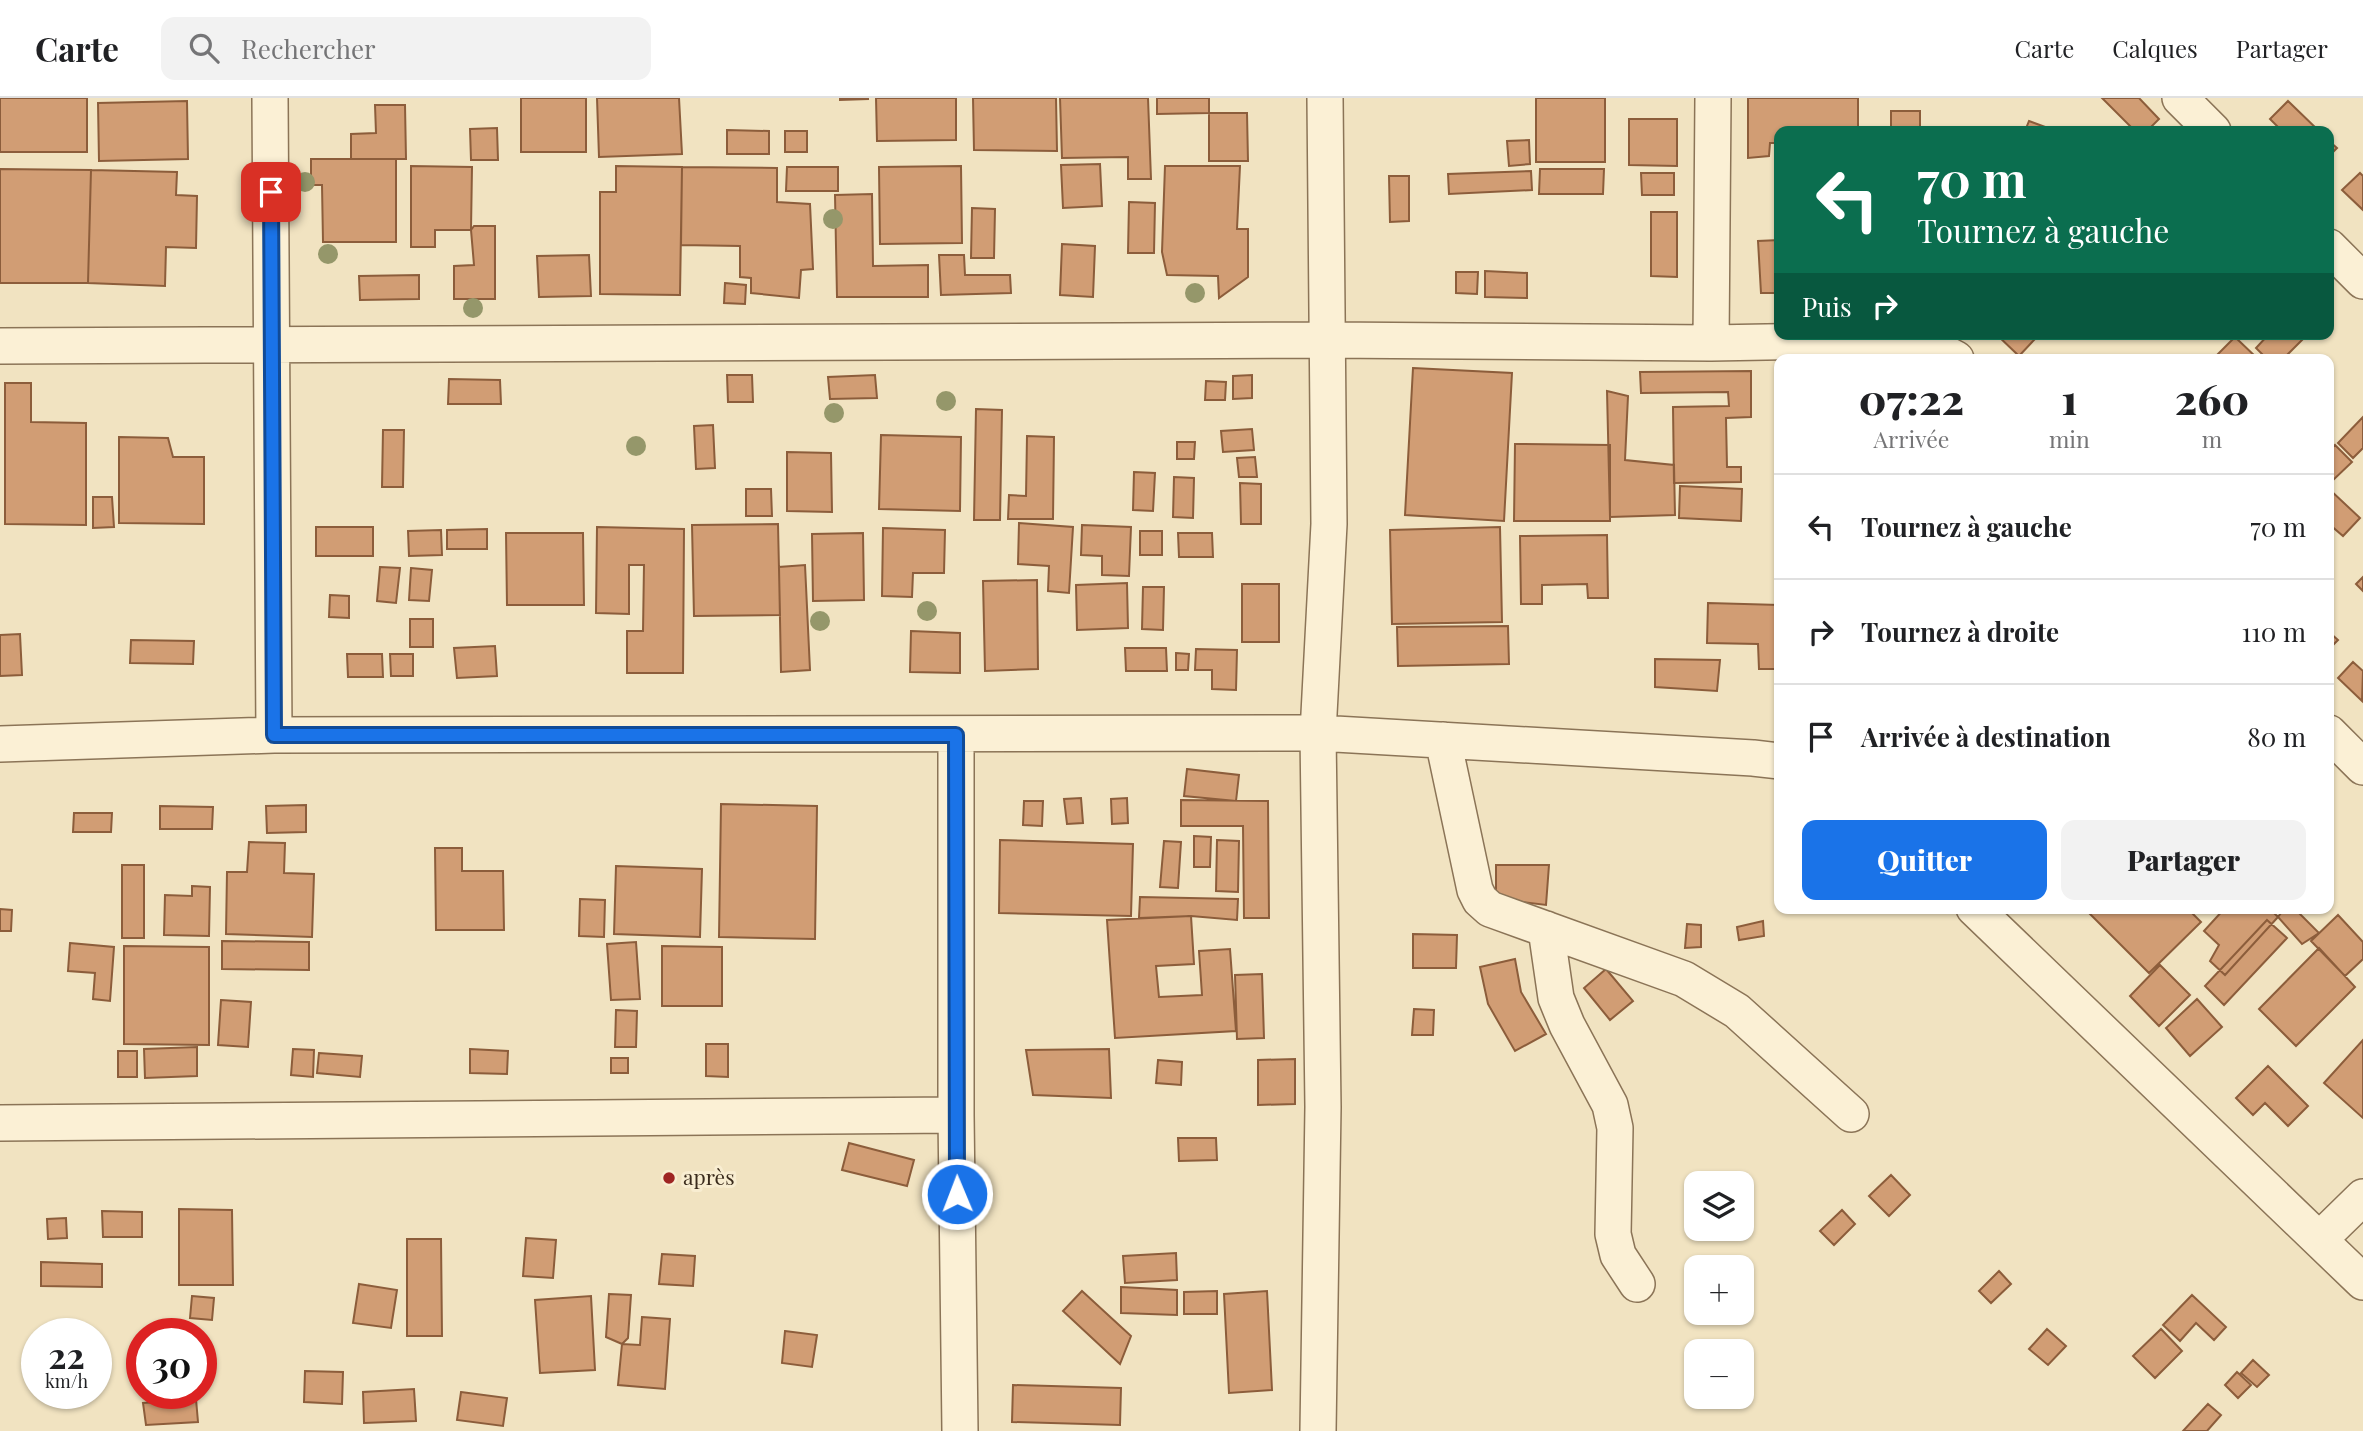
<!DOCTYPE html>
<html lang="fr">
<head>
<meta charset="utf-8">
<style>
	:root { --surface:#fff; --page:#f2f2f2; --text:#202124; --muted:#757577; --line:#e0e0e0; --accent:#1a73e8 }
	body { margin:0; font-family:"Playfair Display",serif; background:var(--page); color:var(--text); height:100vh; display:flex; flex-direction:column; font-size:26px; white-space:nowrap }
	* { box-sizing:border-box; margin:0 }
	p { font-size:23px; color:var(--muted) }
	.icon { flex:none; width:38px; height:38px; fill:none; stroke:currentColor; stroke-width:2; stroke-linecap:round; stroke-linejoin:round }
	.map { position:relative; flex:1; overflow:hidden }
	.side { position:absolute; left:1774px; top:256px; width:560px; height:560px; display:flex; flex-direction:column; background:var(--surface); border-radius:14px; box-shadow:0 2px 5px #0004 }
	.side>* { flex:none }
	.top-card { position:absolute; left:1774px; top:28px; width:560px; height:214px; border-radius:14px; box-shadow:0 2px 5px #0004; background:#0b6e4f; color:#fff; overflow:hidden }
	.buttons { position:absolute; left:1684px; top:1073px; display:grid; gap:14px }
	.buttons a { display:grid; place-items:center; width:70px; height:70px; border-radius:14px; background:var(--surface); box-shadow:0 2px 5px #0004; font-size:35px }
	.speed { position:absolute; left:21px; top:1220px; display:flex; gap:14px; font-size:35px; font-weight:700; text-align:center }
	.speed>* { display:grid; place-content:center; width:91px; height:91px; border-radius:50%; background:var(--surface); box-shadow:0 2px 5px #0004; line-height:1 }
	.speed small { font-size:18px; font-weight:400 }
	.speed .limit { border:10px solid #d22; background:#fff; color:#111 }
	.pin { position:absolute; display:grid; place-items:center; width:60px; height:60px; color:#fff; margin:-30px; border-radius:14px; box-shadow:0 4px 10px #0006 }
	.me { position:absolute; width:77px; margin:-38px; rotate:359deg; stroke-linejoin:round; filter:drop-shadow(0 0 5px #0008) }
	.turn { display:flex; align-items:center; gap:24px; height:147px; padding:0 28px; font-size:32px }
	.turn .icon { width:91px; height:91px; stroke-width:2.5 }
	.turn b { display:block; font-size:49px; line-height:60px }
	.then { display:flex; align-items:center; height:66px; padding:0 28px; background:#0003; gap:14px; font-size:26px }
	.eta { display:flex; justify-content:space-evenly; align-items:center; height:119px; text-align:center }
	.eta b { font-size:42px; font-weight:800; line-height:49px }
	.primary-button { display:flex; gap:14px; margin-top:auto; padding:14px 28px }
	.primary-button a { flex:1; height:80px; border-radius:14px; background:var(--accent); color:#fff; font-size:28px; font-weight:800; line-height:80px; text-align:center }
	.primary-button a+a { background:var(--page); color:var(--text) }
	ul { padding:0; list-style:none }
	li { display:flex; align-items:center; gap:21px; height:105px; padding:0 28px; border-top:2px solid var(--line) }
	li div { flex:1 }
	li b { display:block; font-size:26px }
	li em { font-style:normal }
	header { display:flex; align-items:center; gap:42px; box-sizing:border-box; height:98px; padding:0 35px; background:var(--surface); border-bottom:2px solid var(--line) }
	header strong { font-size:33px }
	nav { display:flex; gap:38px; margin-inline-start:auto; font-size:24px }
	.search { width:490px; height:63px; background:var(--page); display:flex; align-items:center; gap:18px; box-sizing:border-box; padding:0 24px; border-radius:14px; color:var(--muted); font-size:26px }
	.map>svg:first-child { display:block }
	.building { fill:#d19d74; stroke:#8c5d3b; stroke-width:2 }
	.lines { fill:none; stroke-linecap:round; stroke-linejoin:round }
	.street-casing { stroke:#8b7457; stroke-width:38 }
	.street { stroke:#fbf0d5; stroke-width:35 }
	.tree { fill:#95976a }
	.route-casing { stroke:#114b97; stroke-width:18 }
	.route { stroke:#1a73e8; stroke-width:12 }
	.poi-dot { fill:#9e2523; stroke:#f8edd1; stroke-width:2.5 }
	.labels { text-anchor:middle; stroke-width:6; stroke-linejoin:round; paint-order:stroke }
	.poi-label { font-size:21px; fill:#3a2b1c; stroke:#f8edd1; text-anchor:start }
</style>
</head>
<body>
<header>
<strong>Carte</strong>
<div class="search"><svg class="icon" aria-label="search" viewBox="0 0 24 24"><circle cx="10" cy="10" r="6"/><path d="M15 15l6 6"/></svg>Rechercher</div>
<nav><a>Carte</a><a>Calques</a><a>Partager</a></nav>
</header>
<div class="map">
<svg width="2363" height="1333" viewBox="0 0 2363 1333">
	<rect width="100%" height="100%" fill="#f1e3c1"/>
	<path class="building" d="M0,0H87V54H0Z
		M521,0H586V54H521Z
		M597,0H679L682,56L599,59Z
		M840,0H868V1L840,2Z
		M876,0H956V42L877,43Z
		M973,0H1056L1057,53L974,52Z
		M1060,0H1148L1151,81H1128V59L1062,60Z
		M1157,0H1209V15L1157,16Z
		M1536,0H1605V64H1536Z
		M1748,0H1858V33H1780V45H1770L1769,58L1748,60Z
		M2102,0H2139L2159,21L2147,33H2135Z
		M187,3L188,61L99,63L98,5Z
		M2288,3L2319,33H2282L2270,21Z
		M375,7H405L406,61H351V36L376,35Z
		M1891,13H1920V33H1891Z
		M1209,15H1247L1248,63H1209Z
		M1629,21H1677V68L1629,67Z
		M2029,23L2056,33H2025Z
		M497,30L498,62H471L470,31Z
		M1961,30L1998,31V33H1961Z
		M727,32L769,33V56H727Z
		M785,33H807V54H785Z
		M1529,42L1530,66L1509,68L1507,43Z
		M2329,43L2337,50L2329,58Z
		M311,61H396V144H323L322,87H311Z
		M1100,66L1102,108L1063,110L1061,67Z
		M411,68L472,69L471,132H435V149H411Z
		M616,68L682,69L680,197L600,196V94H616Z
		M961,68L962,145L880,146L879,69Z
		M1165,68H1240L1237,131H1248V179L1219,200L1218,178L1167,177L1162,154Z
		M682,69L777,70V104L810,106L813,171L801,172L799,200L751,195V180L740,179V148L681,147Z
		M787,69H838V93H786Z
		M0,71L91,72L88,185H0Z
		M1540,71H1604L1603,96H1539Z
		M91,72L177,74L176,97L197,98L196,150L166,149L165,188L88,185Z
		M1531,73L1532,92L1449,96L1448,76Z
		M1641,75H1674V97H1642Z
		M2360,75L2363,78V112L2342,92Z
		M1389,78H1409V123L1390,124Z
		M1777,87H1780V141H1776Z
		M872,96L873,168L928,167V199H837L835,97Z
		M1129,104L1155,105L1154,155H1128Z
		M972,110L995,111L994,160H971Z
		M1651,114H1677V179L1651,178Z
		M474,128H495V201H454V168L474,167L471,132Z
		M1780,142V195H1761L1758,143Z
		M1062,146L1095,148L1093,199L1060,197Z
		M589,157L591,198L539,199L537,158Z
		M939,157H964L965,177H1010L1011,195L941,197Z
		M1485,173L1527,175V200L1485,199Z
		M1456,174H1478L1477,196L1456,195Z
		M419,177V201L360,202L359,178Z
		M725,185L746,187L745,206L724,205Z
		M1996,236H2028L2034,242L2019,258Z
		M2269,236H2308L2283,261H2267L2256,250Z
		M2235,239L2258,261H2213Z
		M1413,270L1512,275L1504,423L1405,417Z
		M1751,273V319L1726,320L1727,369H1741V384L1674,385L1673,309L1729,308L1728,294L1641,295L1640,274Z
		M727,277H752L753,304H728Z
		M875,277L877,300L830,301L828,279Z
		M1252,277V300L1233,301V278Z
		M449,281L500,282L501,306H448Z
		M1206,283L1226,284L1225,302H1205Z
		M5,285H31V324L86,325V427L5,426Z
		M1607,293L1628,298L1625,362L1674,367L1675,417L1610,419Z
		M976,311L1002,312L1000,422H974Z
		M2363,319V350L2353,360L2338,345Z
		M713,327L715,370L696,371L694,328Z
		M1252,331L1254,352L1223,354L1221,333Z
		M383,332H404L403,389H382Z
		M881,337L961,339L960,413L879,411Z
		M1027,338L1054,339L1053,421H1008L1009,397L1026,398Z
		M119,339L168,340L173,359H204V426L119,425Z
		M1177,344H1195L1194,361H1177Z
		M1515,346L1610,347V423H1514Z
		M2335,347L2352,364L2329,386V353Z
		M787,354L831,355L832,414L787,413Z
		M1255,359L1257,379H1239L1237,360Z
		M1134,374L1155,375L1153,413L1133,412Z
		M1174,379L1194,380L1193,420L1173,419Z
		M1240,385L1261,386V426H1241Z
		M1680,388L1742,391L1741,423L1679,420Z
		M746,391H771L772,418H746Z
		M2329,391L2360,420L2343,438L2329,426Z
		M93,399H112L114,429L93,430Z
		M1019,425L1073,429L1069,495L1048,493L1049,468L1018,466Z
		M778,426L780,517L694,518L692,427Z
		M1082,427L1131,429L1129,478L1102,477V458L1081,457Z
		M316,429H373V458H316Z
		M597,429L684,431L683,575H627V533H643L644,467H629V516L596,515Z
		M1500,429L1502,524L1392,526L1390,432Z
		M883,430L945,432L944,475H913L912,499L882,498Z
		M487,431V451H447V432Z
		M441,432L442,457L409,458L408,433Z
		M1140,433H1162V457H1140Z
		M506,435H583L584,507H507Z
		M863,435L864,502L813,503L812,436Z
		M1178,435H1212L1213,459H1179Z
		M1607,437L1608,500H1588L1587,486L1542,487V506H1521L1520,438Z
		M805,467L810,572L781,574L779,469Z
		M380,469L400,470L396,505L377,503Z
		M411,470L432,472L429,503L409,502Z
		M2363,479V493L2356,486Z
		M1037,482L1038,571L985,573L983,483Z
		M1127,485L1128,530L1077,532L1076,487Z
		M1242,486H1279V544H1242Z
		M1143,489H1164L1163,532L1142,531Z
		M330,497L349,498V520L329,519Z
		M1708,505L1780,507V571H1759L1758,546L1707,545Z
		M410,521H433V549H410Z
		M1508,528L1509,566L1398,568L1397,529Z
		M911,533L960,535V575L910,574Z
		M2329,534L2338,542L2329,551Z
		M20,536L22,577L0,578V537Z
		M131,542L194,543L193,566L130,565Z
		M495,548L497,578L457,580L454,550Z
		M1125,550H1166L1167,573H1126Z
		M1196,551L1237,552L1236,592L1212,591V572H1195Z
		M1176,555L1189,556L1188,572H1176Z
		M347,556H382L383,579H348Z
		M390,556H413V578H391Z
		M1655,561L1720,562L1717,593L1655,589Z
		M2353,564L2363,573L2362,603L2338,580Z
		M1187,671L1239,677L1236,703L1184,698Z
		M1081,700L1083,725L1067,726L1064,701Z
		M1127,700L1128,725L1112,726L1111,701Z
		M1181,702L1268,703L1269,820H1244L1243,728H1181Z
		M1024,703H1043L1042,728L1023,727Z
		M721,706L817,708L815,841L719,839Z
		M306,707V734L267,735L266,708Z
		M160,708L213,709L212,731H160Z
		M74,715H112L111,734H73Z
		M1194,738L1211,739L1210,769H1194Z
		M1000,742L1133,746L1131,818L999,815Z
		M1217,742L1239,743L1238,794L1216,793Z
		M1164,743L1181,744L1178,790L1160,789Z
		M249,744L285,745L284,775L314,776L312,839L226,836L227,774H247Z
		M435,750H462V773H503L504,832H436Z
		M122,767H144V840H122Z
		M1496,767H1549L1546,807L1496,801Z
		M616,768L702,771L700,839L614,836Z
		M192,788L210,789L209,838L164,837L165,797L192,798Z
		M1140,799L1238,801L1237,822L1191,818L1139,820Z
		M580,801L605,802L604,839L579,838Z
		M2084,810H2187L2201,824L2149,875Z
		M2225,810H2269L2278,819L2225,877L2210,863L2219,847L2204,833Z
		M2285,810H2294L2319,835L2302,846L2278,819Z
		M0,811L12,812L11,833H0Z
		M2338,817L2363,844V861L2345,878L2311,843Z
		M1191,818L1194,866L1156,868L1159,899L1202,897L1199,853L1230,851L1236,933L1115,940L1107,822Z
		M2267,822L2287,840L2224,907L2205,888Z
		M1763,823L1764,838L1739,842L1737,829Z
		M1687,826L1701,827V849L1685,850Z
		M1413,836L1457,837L1456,870H1413Z
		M222,843L309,844V872L222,871Z
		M636,844L640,901L611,902L607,846Z
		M70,845L114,849L110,903L93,901L95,875L68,873Z
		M124,848L209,849V947L124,946Z
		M662,848L722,849V908H662Z
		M2319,850L2355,889L2296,948L2259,911Z
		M1515,861L1521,894L1546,936L1515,953L1488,906L1480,869Z
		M2160,867L2190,897L2159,928L2130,898Z
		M1606,871L1633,903L1610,922L1584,890Z
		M1262,876L1264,940L1237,941L1235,877Z
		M2197,901L2222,929L2190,958L2166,930Z
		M221,902L251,904L248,949L218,947Z
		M1414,911L1434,912L1433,937H1412Z
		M616,912L637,913L636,949H615Z
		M2363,942V1020L2324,985Z
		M706,946H728V979L706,978Z
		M197,949V978L145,980L144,951Z
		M293,951L314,952L313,979L291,977Z
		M470,951L508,953L507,976L470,975Z
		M1109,951L1111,1000L1033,997L1026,952Z
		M118,953H137V979H118Z
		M319,955L362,958L360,979L317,975Z
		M611,960H628V975H611Z
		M1295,961V1006L1258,1007V962Z
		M1158,962L1182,964L1181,987L1156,985Z
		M2268,968L2308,1008L2288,1028L2265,1005L2253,1017L2236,1000Z
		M1178,1040H1216L1217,1062L1179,1063Z
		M849,1045L914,1062L907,1088L842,1072Z
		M1891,1077L1910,1097L1889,1118L1869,1098Z
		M179,1111L232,1112L233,1187H179Z
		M1842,1112L1855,1126L1834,1147L1820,1133Z
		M102,1113L142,1114V1139H103Z
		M66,1120L67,1140L48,1141L47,1121Z
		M526,1140L556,1142L553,1180L523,1178Z
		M407,1141H441L442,1238H407Z
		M1176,1155L1177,1182L1125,1185L1123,1158Z
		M662,1156L695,1158L693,1188L659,1186Z
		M41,1164L102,1166V1189L41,1188Z
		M1999,1173L2011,1186L1991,1205L1979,1193Z
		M359,1186L397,1192L391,1230L353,1225Z
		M1121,1189L1177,1192V1217L1121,1215Z
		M1082,1193L1131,1238L1120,1266L1063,1213Z
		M1217,1193V1216H1184V1194Z
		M1267,1193L1272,1292L1229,1295L1224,1196Z
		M609,1196L631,1197L628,1240L622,1246L606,1239Z
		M2192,1197L2226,1229L2214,1242L2196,1225L2180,1243L2163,1227Z
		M192,1198L214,1200L212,1222L190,1220Z
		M591,1198L595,1272L540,1275L535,1202Z
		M642,1219L670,1221L665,1291L618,1287L622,1246L640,1247Z
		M2047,1231L2066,1248L2048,1267L2029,1251Z
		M2161,1231L2182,1253L2155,1280L2133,1258Z
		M785,1233L817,1237L812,1269L782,1265Z
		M2253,1262L2269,1277L2257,1289L2241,1275Z
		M305,1273L343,1274L342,1306L304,1304Z
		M2237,1274L2251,1287L2238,1300L2225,1287Z
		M1013,1287L1121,1290L1120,1327L1012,1324Z
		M414,1291L416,1323L364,1325L363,1294Z
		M461,1294L507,1300L503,1328L457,1322Z
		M196,1301L198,1324L146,1327L143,1305Z
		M2208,1306L2221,1317L2207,1333H2183Z"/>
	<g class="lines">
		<g class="street-casing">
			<path id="street" d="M270,0L274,637
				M2180,0L2213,33
				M2329,149L2363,183
				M1711,245L1713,0
				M0,248L1327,242L1711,245L1820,243L1924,244L1956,261
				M2329,635L2363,669
				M956,637V1017L960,1333
				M1443,642L1475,792L1480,802L1490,811L1684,881L1737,913L1851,1016
				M0,646L274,637L1318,635L1753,660L1780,663
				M1974,810L2363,1184
				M1546,831L1556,900L1567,927L1610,1007L1615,1030L1613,1136L1618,1157L1637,1186
				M0,1025L956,1017
				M2320,1141L2363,1099
				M1318,1333L1323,1009L1318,635L1329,426L1325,0"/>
		</g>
		<use href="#street" class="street"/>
	</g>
	<g class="tree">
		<circle cx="305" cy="84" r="10"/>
		<circle cx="833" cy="121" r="10"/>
		<circle cx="328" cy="156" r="10"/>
		<circle cx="1195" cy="195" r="10"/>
		<circle cx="473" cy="210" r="10"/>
		<circle cx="946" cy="303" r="10"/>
		<circle cx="834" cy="315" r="10"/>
		<circle cx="636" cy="348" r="10"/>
		<circle cx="927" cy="513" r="10"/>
		<circle cx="820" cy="523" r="10"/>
	</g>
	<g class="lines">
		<g class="route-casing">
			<path id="route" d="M271,94L274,637H956L957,1096"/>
		</g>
		<use href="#route" class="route"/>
	</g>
	<circle class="poi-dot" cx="669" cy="1080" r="7"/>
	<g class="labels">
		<g class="poi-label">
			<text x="683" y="1087">après</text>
		</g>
	</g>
</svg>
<div class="buttons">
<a><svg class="icon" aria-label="layers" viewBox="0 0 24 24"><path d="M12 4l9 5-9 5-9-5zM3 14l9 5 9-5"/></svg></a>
<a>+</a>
<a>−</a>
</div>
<div class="speed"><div>22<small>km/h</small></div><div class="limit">30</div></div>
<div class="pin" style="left:271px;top:94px;background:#d93025"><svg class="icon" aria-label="arrive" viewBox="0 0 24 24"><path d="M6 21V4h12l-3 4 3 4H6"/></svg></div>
<svg class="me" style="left:957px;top:1096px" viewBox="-20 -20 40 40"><circle r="17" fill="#1a73e8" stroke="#fff" stroke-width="3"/><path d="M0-11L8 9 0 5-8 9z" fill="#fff"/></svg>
<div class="top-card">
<div class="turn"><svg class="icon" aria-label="left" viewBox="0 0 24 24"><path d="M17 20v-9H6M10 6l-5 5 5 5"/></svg><div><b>70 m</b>Tournez à gauche</div></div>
<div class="then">Puis<svg class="icon" aria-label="right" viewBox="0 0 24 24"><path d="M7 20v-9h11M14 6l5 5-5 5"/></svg></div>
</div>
<section class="side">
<div class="eta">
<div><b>07:22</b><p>Arrivée</p></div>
<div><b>1</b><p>min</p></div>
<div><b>260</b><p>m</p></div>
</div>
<ul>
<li><svg class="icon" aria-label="left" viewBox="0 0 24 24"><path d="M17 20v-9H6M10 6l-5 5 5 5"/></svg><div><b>Tournez à gauche</b></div><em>70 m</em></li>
<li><svg class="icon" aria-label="right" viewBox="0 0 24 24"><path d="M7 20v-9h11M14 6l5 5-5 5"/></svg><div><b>Tournez à droite</b></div><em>110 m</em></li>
<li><svg class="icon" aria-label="arrive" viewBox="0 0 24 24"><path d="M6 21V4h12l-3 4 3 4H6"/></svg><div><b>Arrivée à destination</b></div><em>80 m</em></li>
</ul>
<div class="primary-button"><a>Quitter</a><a>Partager</a></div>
</section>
</div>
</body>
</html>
